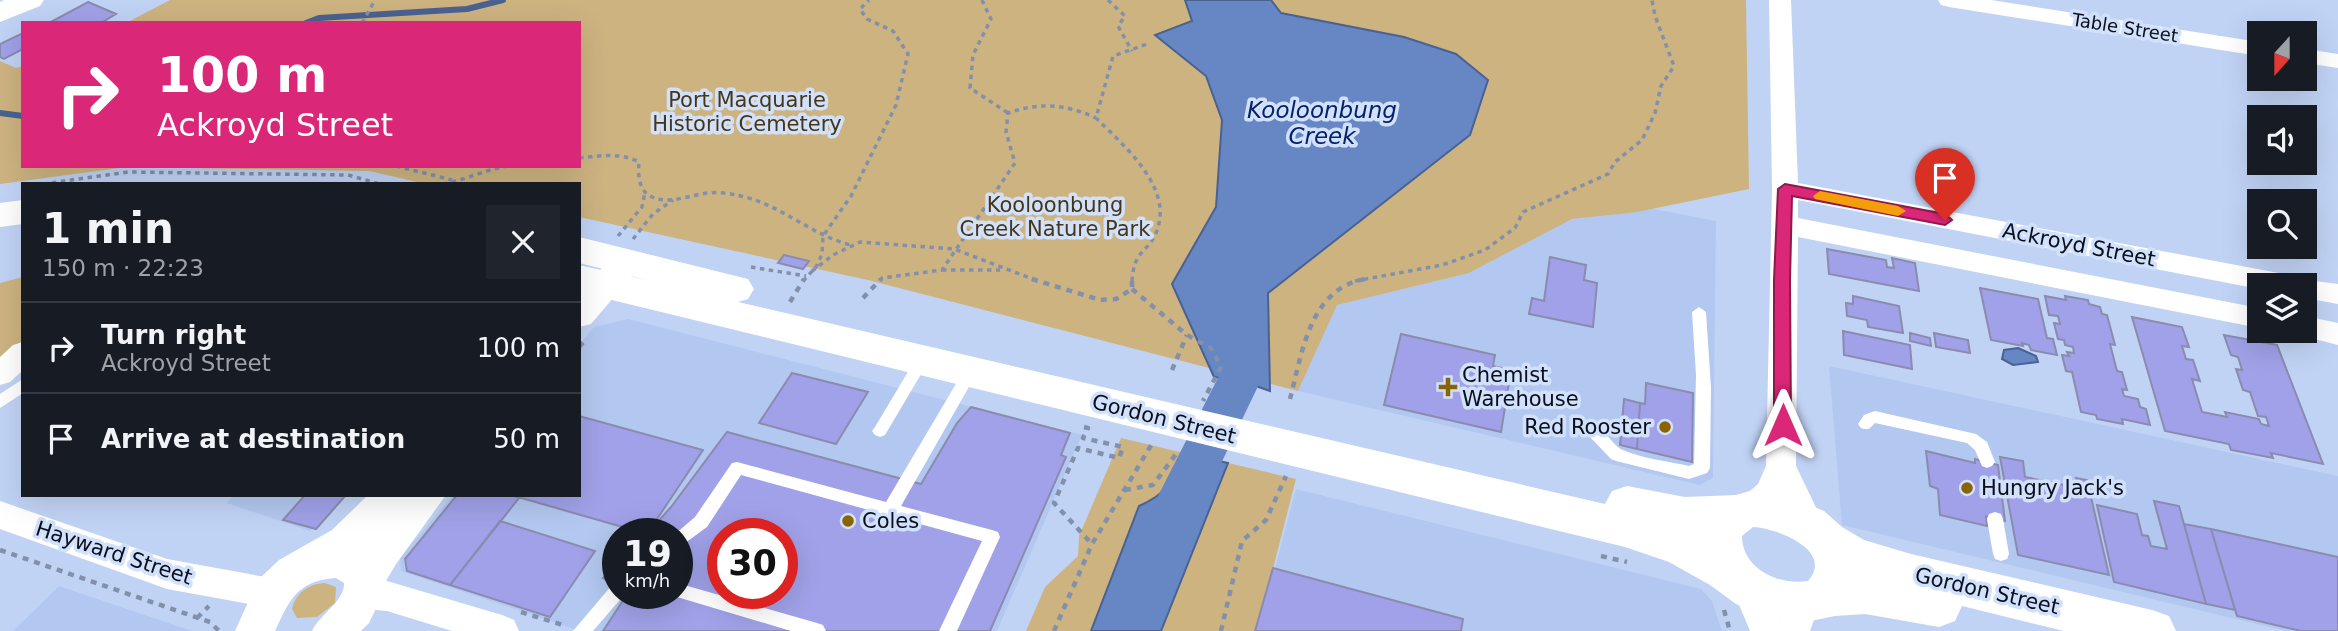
<!DOCTYPE html>
<html lang="en">
<head>
<meta charset="utf-8">
<style>
	:root { --surface:#171b24; --page:#20242c; --text:#f1f3f6; --muted:#9ea1a6; --line:#363941 }
	body { margin:0; font-family:"DejaVu Sans",sans-serif; background:var(--page); color:var(--text); height:100vh; display:flex; flex-direction:column; font-size:26px; white-space:nowrap }
	* { box-sizing:border-box; margin:0 }
	p { font-size:23px; color:var(--muted) }
	.icon { flex:none; width:38px; height:38px; fill:none; stroke:currentColor; stroke-width:2; stroke-linecap:round; stroke-linejoin:round }
	.map { position:relative; flex:1; overflow:hidden }
	.details { position:absolute; left:21px; top:182px; width:560px; height:315px; display:flex; flex-direction:column; background:var(--surface); border-radius:0px; box-shadow:0 7px 28px #0002 }
	.details>* { flex:none }
	.top-card { position:absolute; left:21px; top:21px; width:560px; height:147px; border-radius:0px; box-shadow:0 7px 28px #0002; background:#db2777; color:#fff; overflow:hidden }
	.needle { width:46px; rotate:201deg }
	.controls { position:absolute; left:2247px; top:21px; display:grid; gap:14px }
	.controls a { display:grid; place-items:center; width:70px; height:70px; border-radius:0px; background:var(--surface); box-shadow:0 7px 28px #0002; font-size:35px }
	.speed { position:absolute; left:602px; top:518px; display:flex; gap:14px; font-size:35px; font-weight:700; text-align:center }
	.speed>* { display:grid; place-content:center; width:91px; height:91px; border-radius:50%; background:var(--surface); box-shadow:0 7px 28px #0002; line-height:1 }
	.speed small { font-size:18px; font-weight:400 }
	.speed .limit { border:10px solid #d22; background:#fff; color:#111 }
	.pin { position:absolute; display:grid; place-items:center; width:60px; height:60px; color:#fff; margin:-72px -30px; border-radius:50% 50% 50% 0; rotate:-45deg; box-shadow:0 0 7px #0007 }
	.pin .icon { rotate:45deg }
	.me { position:absolute; width:77px; margin:-38px; rotate:0deg; stroke-linejoin:round; filter:drop-shadow(0 0 5px #0008) }
	.turn { display:flex; align-items:center; gap:24px; height:147px; padding:0 21px; font-size:32px }
	.turn .icon { width:91px; height:91px; stroke-width:2.5 }
	.turn b { display:block; font-size:49px; line-height:60px }
	.round { display:grid; place-items:center; flex:none; width:74px; height:74px; border-radius:0px; background:var(--page) }
	.summary { display:flex; align-items:center; justify-content:space-between; height:119px; padding:0 21px }
	h1 { font-size:42px; font-weight:700; line-height:52px }
	ul { padding:0; list-style:none }
	li { display:flex; align-items:center; gap:21px; height:91px; padding:0 21px; border-top:2px solid var(--line) }
	li div { flex:1 }
	li b { display:block; font-size:26px }
	li em { font-style:normal }
	.map>svg:first-child { display:block }
	.built { fill:#b3c8f0; fill-rule:evenodd }
	.green { fill:#cdb380 }
	.water { fill:#6686c4; stroke:#4a6291; stroke-width:2 }
	.lines { fill:none; stroke-linecap:round; stroke-linejoin:round }
	.stream { stroke:#4a6291; stroke-width:6 }
	.river { fill:#6686c4; fill-rule:evenodd }
	.building { fill:#a0a1e8; stroke:#8a8bae; stroke-width:2; fill-rule:evenodd }
	.path-far1 { stroke:#8390ab; stroke-width:3.5; stroke-dasharray:4.5 4.5; stroke-linecap:butt }
	.path { stroke:#8390ab; stroke-width:4.5; stroke-dasharray:6 6; stroke-linecap:butt }
	.service { fill:#fff; fill-rule:evenodd }
	.minor { fill:#fff; fill-rule:evenodd }
	.tertiary { fill:#fff; fill-rule:evenodd }
	.secondary { fill:#fff; fill-rule:evenodd }
	.route { fill:#db2777; stroke:#8e194d; stroke-width:2 }
	.slow { fill:#f59e0b }
	.poi-dot { fill:#896401; stroke:#d1e0fb; stroke-width:2.5 }
	.labels { text-anchor:middle; stroke-width:7; stroke-linejoin:round; paint-order:stroke }
	.far-street-label { font-size:18px; fill:#0a0f1b; stroke:#d1e0fb }
	.park-label { font-size:21px; fill:#463616; stroke:#d1e0fb }
	.street-label { font-size:21px; fill:#0a0f1b; stroke:#d1e0fb }
	.poi-label { font-size:21px; fill:#0a0f1b; stroke:#d1e0fb; text-anchor:start }
	.water-label { font-size:23px; font-style:italic; fill:#05236c; stroke:#d1e0fb }
</style>
</head>
<body>
<div class="map">
<svg width="2338" height="631" viewBox="0 0 2338 631">
	<rect width="100%" height="100%" fill="#c1d3f5"/>
	<path class="built" d="M1654,209L1716,221L1713,478L1700,485L1298,391L1336,305L1469,273L1572,219Z
		M628,319L1082,435L997,631H580L401,571L400,558L453,495H579V345L594,327ZM618,534H677V593H618ZM723,534H782V593H723Z
		M1829,366L2338,476V631H2286L1842,525Z
		M1296,489L1701,589L1712,601L1722,631H1258Z
		M234,495H342L310,531L227,503Z
		M59,586L192,631H13Z"/>
	<path class="green" d="M170,0H1746L1749,189L1637,212L1572,219L1469,273L1337,305L1298,391L868,280L579,217V184H426L369,171L127,167L0,184V61L16,68L23,66V166H579V23H126Z
		M23,277V340L0,360V283Z
		M1121,438L1184,453C1177,480 1166,494 1139,506L1091,631H1026L1045,587L1078,556L1079,536Z
		M1228,463L1296,479L1257,631H1161Z
		M325,583L336,587L335,603L317,617L297,618L292,609C296,592 309,584 325,583Z"/>
	<path class="water" d="M1185,0H1271L1281,13L1404,37L1456,54L1488,80L1470,135L1268,293L1270,391L1239,380L1214,377L1172,284L1216,207L1222,120L1206,76L1155,35L1192,21Z
		M2018,348L2036,356L2038,362L2013,365L2002,359L2004,350Z
		M1184,453L1228,463L1161,631H1091L1139,506C1166,494 1177,480 1184,453Z"/>
	<g class="lines">
		<path class="stream" d="M306,23L319,18L467,9L503,0
			M0,113L23,116"/>
		<path class="river" d="M1239,363L1255,368L1261,380L1193,522L1176,528L1159,522L1152,508L1159,494L1223,368Z"/>
	</g>
	<path class="building" d="M88,2L116,14L101,23H49Z
		M23,33V49L4,59L0,57V44Z
		M1827,249L1886,260L1887,267L1894,268L1892,258L1915,263L1919,291L1829,274Z
		M784,255L809,261L803,269L778,263Z
		M1550,257L1586,265L1584,280L1597,283L1593,327L1529,314L1532,298L1544,301Z
		M1980,288L2038,299L2047,338L2053,339L2057,355L2031,350L2029,345L2022,343L2023,346L1991,340Z
		M1853,296L1899,306L1903,333L1868,327L1867,320L1847,316L1846,303L1853,304Z
		M2045,296L2066,300L2065,296L2088,300L2089,304L2100,307L2102,314L2107,315L2115,345L2110,344L2117,371L2122,372L2127,390L2122,389L2124,396L2138,399L2140,407L2146,409L2150,425L2122,419L2123,424L2097,419L2096,415L2081,412L2072,372L2066,371L2062,355L2069,356L2067,352L2074,353L2073,347L2065,345L2064,340L2058,339L2054,323L2060,324L2058,316L2049,315Z
		M2132,317L2182,327L2189,347L2182,346L2186,359L2193,360L2200,381L2192,379L2202,412L2227,417L2225,412L2259,419L2261,424L2269,426L2266,417L2258,416L2250,392L2243,390L2236,369L2242,370L2238,357L2231,355L2224,335L2277,345L2323,464L2271,453L2273,458L2231,450L2229,444L2165,431Z
		M1843,331L1910,345L1912,369L1844,355Z
		M1910,333L1930,338L1931,346L1910,341Z
		M1934,333L1968,340L1970,353L1936,347Z
		M1401,334L1495,355L1493,366L1511,370L1501,432L1384,405Z
		M792,373L868,392L836,444L759,423Z
		M1646,383L1693,393L1692,462L1637,449L1640,403L1645,404Z
		M1624,399L1640,403L1637,449L1620,445Z
		M971,407L1070,433L1061,455L1066,457L990,631H603L628,593H677V534H647L671,507L727,432L921,484L957,423ZM723,534H782V593H723Z
		M579,416L703,450L647,534L511,495H579Z
		M1926,451L1975,463V459L1998,465L2005,521L1986,516L1987,526L1940,515L1938,489L1930,486Z
		M2000,457L2023,461L2025,477L2079,488L2076,478L2087,480L2109,575L2018,555Z
		M305,495H346L316,529L283,520Z
		M457,495H511L519,498L450,585L407,571L405,559Z
		M2154,501L2179,506L2206,604L2114,582L2097,505L2137,514L2142,535L2148,536L2151,546L2167,549Z
		M500,521L595,551L550,617L450,585Z
		M2184,524L2211,529L2235,610L2206,604Z
		M2211,529L2338,557V631H2301L2237,616Z
		M618,563V587L603,578Z
		M1273,568L1463,619L1461,631H1255Z"/>
	<g class="lines">
		<path class="path-far1" d="M982,0L991,19L973,55L970,88L1008,113
			M1108,0L1125,16L1118,26L1132,51
			M362,23L375,0
			M579,158C600,156 620,152 639,162C638,174 638,189 650,196C668,206 691,194 709,193C718,192 728,193 736,195C778,202 810,235 851,245
			M396,166L452,180
			M43,184L128,172L348,175L380,184
			M443,184C466,180 486,169 509,166
			M618,236L642,207L645,192
			M633,239L653,214L673,200
			M751,267L806,276
			M942,270H1000
			M812,271L833,255L860,242L954,249L1038,281
			M803,281L816,267L822,254L823,236L851,196L896,105L908,54L893,31L867,19L860,9L869,0
			M880,281L882,278L942,270L1015,163L1006,132L1008,113C1039,102 1066,104 1096,118
			M1132,281C1134,249 1147,254 1156,233C1175,188 1124,146 1096,118L1113,56L1150,43
			M1355,281L1442,265L1485,250L1515,228L1523,212L1608,174L1615,162L1642,140L1655,113L1661,86L1674,66L1655,16L1652,0"/>
		<path class="path" d="M1032,279L1100,300L1116,299L1132,289V279
			M1132,289L1187,335L1211,348L1221,367L1203,401
			M863,298L881,279
			M790,302L804,279
			M579,347L587,338
			M1172,370L1187,335
			M1290,399C1302,354 1309,289 1365,279
			M1084,427L1088,428L1083,438L1123,447L1119,458L1078,448L1054,503L1092,544
			M1125,490L1153,485L1179,450
			M0,550L210,622L219,631
			M1601,556L1627,562
			M1724,610L1730,631
			M521,612L566,626
			M197,618L209,606
			M1054,631L1092,544L1153,442
			M1221,631L1242,541L1266,520L1286,476"/>
		<path class="service" d="M1699,307L1706,312L1711,388L1710,468L1707,473L1689,479L1616,461L1611,459L1589,436L1592,432C1607,427 1611,445 1623,450C1643,459 1668,461 1689,466L1694,464L1696,375L1692,312Z
			M923,353L928,355L930,359L885,435L880,437L875,435L872,431L875,427L918,355Z
			M971,365L976,367L978,371L901,506L992,530L998,532L1000,537L957,631H939L982,541L741,475L707,527L677,549V534H675L695,517L732,463L737,462L886,502L966,367Z
			M23,379V393L0,408V394Z
			M1875,411L1976,434L1987,442L1995,462L1992,466L1987,468L1982,466L1975,450L1967,443L1875,423C1870,428 1869,431 1861,428L1858,424L1864,415Z
			M1995,512L2001,514L2003,519L2009,554L2007,559L2001,561L1995,559L1993,554L1987,519L1989,514Z
			M618,583V593H625L624,595L593,631H573L612,585Z
			M677,583L817,623L823,625L826,631H791L677,597L670,593H677Z"/>
		<path class="minor" d="M1769,0H1791L1798,183L2290,275L2300,279L2338,284V304L2305,298V285H2259V289L1798,200V218L2259,308V328L1798,237L1796,466L1824,524L1819,534L1808,538L1797,534L1781,501C1768,515 1762,525 1742,518L1737,508L1742,498L1758,484L1766,466L1772,189Z
			M1938,0H1991L2259,42V56L1949,7L1941,5Z
			M2305,49L2338,54V68L2305,63Z
			M2305,316L2338,323V345L2295,334L2293,331H2305Z
			M23,342V370L10,382L0,385V357L13,345Z
			M0,501L167,559L271,578L283,582L288,593L283,604L271,608L167,589L0,529Z
			M1749,573L1761,578L1780,621L1791,592L1803,588L1815,592L1820,603L1810,631H1750L1732,588L1737,578Z
			M364,579L387,581L502,615L514,620L519,631H452L387,611L364,609L352,605L347,594L352,583Z"/>
		<path class="tertiary" d="M626,251L637,254L642,262L637,270L591,324L579,327V293L615,254Z
			M368,495H446L396,564L383,586L384,592L369,623L361,631H312C320,614 345,601 344,583L336,578C297,581 290,599 275,631H235L258,580L279,560L332,530Z"/>
		<path class="secondary" d="M4,0H44L40,6L0,22V2Z
			M23,200V224L0,227V203Z
			M579,237L748,279L754,289L748,299L738,302L1605,504L1612,491L1627,486L1685,497L1736,495L1753,490L1781,493L1824,511L1842,527L1864,540L1911,554L2152,610L2169,616L2176,631H2064L1962,606L1955,621L1939,627L1865,614L1835,616L1801,623L1775,620L1736,604L1710,585L1669,562L1625,547L579,292V265L647,280L579,263ZM1753,527C1776,528 1835,550 1808,581C1778,586 1742,568 1742,536Z"/>
	</g>
	<path class="route" d="M1785,184L1945,214L1952,220L1945,225L1792,196L1790,280L1791,425L1789,430H1777L1774,425V280L1778,189Z"/>
	<path class="slow" d="M1820,191L1898,206L1906,211L1898,216L1815,199L1813,196Z"/>
	<g class="poi-dot">
		<path d="M1444.5 376.5h7v7h7v7h-7v7h-7v-7h-7v-7h7z"/>
		<circle cx="1665" cy="427" r="7"/>
		<circle cx="1967" cy="488" r="7"/>
		<circle cx="848" cy="521" r="7"/>
	</g>
	<g class="labels">
		<g class="far-street-label">
			<text transform="translate(2125 28) rotate(9)" y="6">Table Street</text>
		</g>
		<g class="park-label">
			<text x="747" y="107">Port Macquarie<tspan x="747" dy="24">Historic Cemetery</tspan></text>
			<text x="1055" y="212">Kooloonbung<tspan x="1055" dy="24">Creek Nature Park</tspan></text>
		</g>
		<g class="street-label">
			<text transform="translate(2079 245) rotate(11)" y="7">Ackroyd Street</text>
			<text transform="translate(1164 419) rotate(14)" y="7">Gordon Street</text>
			<text transform="translate(114 553) rotate(18)" y="7">Hayward Street</text>
			<text transform="translate(1987 591) rotate(13)" y="7">Gordon Street</text>
		</g>
		<g class="poi-label">
			<text x="1462" y="382">Chemist<tspan x="1462" dy="24">Warehouse</tspan></text>
			<text x="1651" y="434" text-anchor="end">Red Rooster</text>
			<text x="1981" y="495">Hungry Jack's</text>
			<text x="862" y="528">Coles</text>
		</g>
		<g class="water-label">
			<text x="1322" y="118">Kooloonbung<tspan x="1322" dy="26">Creek</tspan></text>
		</g>
	</g>
</svg>
<div class="controls">
<a><svg class="needle" viewBox="-14 -14 28 28"><path d="M0-13l5 13h-10z" fill="#e53935"/><path d="M0 13l5-13h-10z" fill="#9ea1a6"/></svg></a>
<a><svg class="icon" aria-label="sound" viewBox="0 0 24 24"><path d="M4 9h4l5-4v14l-5-4H4zM17 9q2 3 0 6"/></svg></a>
<a><svg class="icon" aria-label="search" viewBox="0 0 24 24"><circle cx="10" cy="10" r="6"/><path d="M15 15l6 6"/></svg></a>
<a><svg class="icon" aria-label="layers" viewBox="0 0 24 24"><path d="M12 4l9 5-9 5-9-5zM3 14l9 5 9-5"/></svg></a>
</div>
<div class="speed"><div>19<small>km/h</small></div><div class="limit">30</div></div>
<div class="pin" style="left:1945px;top:220px;background:#d93025"><svg class="icon" aria-label="arrive" viewBox="0 0 24 24"><path d="M6 21V4h12l-3 4 3 4H6"/></svg></div>
<svg class="me" style="left:1783px;top:425px" viewBox="-20 -20 40 40"><path d="M0-17L14 15 0 8-14 15z" fill="#db2777" stroke="#fff" stroke-width="4"/></svg>
<div class="top-card">
<div class="turn"><svg class="icon" aria-label="right" viewBox="0 0 24 24"><path d="M7 20v-9h11M14 6l5 5-5 5"/></svg><div><b>100 m</b>Ackroyd Street</div></div>
</div>
<section class="details">
<div class="summary"><div><h1>1 min</h1><p>150 m · 22:23</p></div><a class="round"><svg class="icon" aria-label="close" viewBox="0 0 24 24"><path d="M6 6l12 12M18 6L6 18"/></svg></a></div>
<ul>
<li><svg class="icon" aria-label="right" viewBox="0 0 24 24"><path d="M7 20v-9h11M14 6l5 5-5 5"/></svg><div><b>Turn right</b><p>Ackroyd Street</p></div><em>100 m</em></li>
<li><svg class="icon" aria-label="arrive" viewBox="0 0 24 24"><path d="M6 21V4h12l-3 4 3 4H6"/></svg><div><b>Arrive at destination</b></div><em>50 m</em></li>
</ul>
</section>
</div>
</body>
</html>
